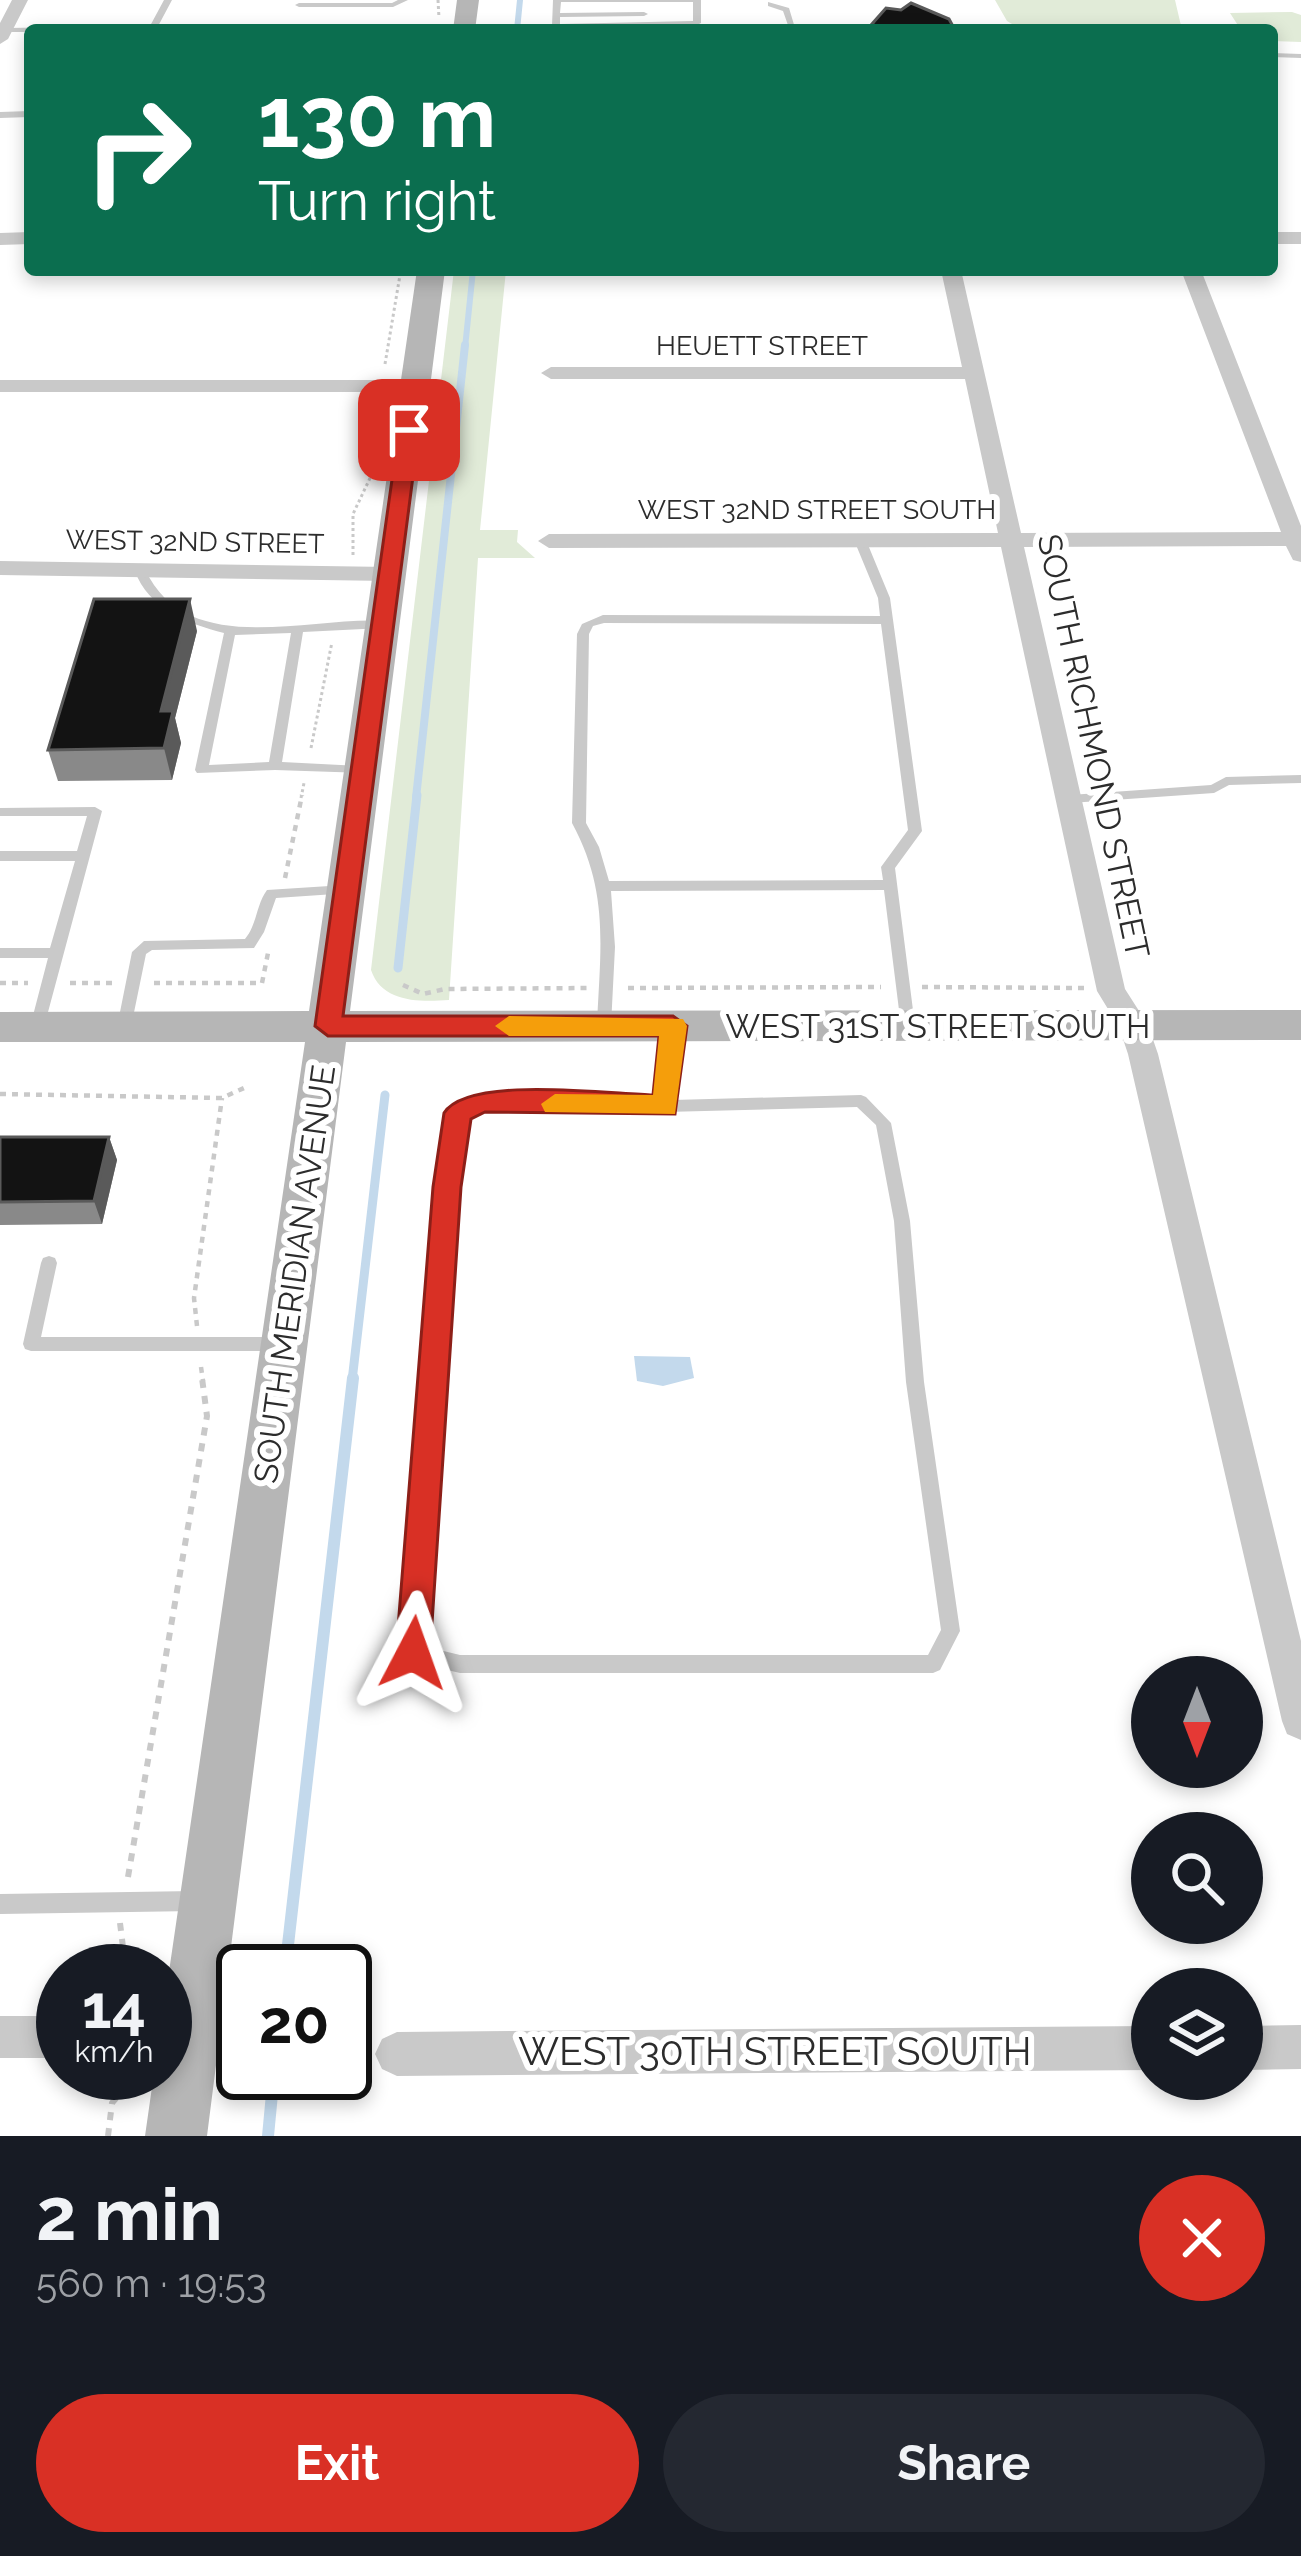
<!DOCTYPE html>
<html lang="en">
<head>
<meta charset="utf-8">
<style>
	:root { --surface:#171b24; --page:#242831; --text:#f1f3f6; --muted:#9ea1a6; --accent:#d93025 }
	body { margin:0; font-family:Raleway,sans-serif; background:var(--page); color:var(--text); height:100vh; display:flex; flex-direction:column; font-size:45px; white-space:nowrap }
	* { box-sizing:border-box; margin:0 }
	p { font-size:39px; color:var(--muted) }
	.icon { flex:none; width:66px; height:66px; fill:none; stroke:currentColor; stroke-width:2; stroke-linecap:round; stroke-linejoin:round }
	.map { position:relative; height:2136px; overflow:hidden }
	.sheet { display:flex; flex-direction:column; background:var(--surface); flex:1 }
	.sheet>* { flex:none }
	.guide { position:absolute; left:24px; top:24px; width:1254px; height:252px; border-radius:12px; box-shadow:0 6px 18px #0003; background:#0b6e4f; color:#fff; overflow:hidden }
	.needle { width:78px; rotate:180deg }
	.buttons { position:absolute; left:1131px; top:1656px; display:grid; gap:24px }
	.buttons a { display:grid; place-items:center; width:132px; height:132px; border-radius:50%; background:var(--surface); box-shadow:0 6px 18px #0003; font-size:60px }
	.speed { position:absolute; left:36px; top:1944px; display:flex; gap:24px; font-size:60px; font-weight:700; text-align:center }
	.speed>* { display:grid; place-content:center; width:156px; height:156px; border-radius:50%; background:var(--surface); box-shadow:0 6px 18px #0003; line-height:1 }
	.speed small { font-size:30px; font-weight:400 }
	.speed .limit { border:6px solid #111; border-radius:18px; background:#fff; color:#111 }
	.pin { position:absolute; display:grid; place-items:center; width:102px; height:102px; color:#fff; margin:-51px; border-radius:24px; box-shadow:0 6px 18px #0006 }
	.me { position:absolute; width:132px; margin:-66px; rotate:4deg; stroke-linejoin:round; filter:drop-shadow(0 0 9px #0008) }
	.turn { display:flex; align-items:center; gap:42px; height:252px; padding:0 36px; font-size:54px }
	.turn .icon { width:156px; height:156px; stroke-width:2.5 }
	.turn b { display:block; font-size:84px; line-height:102px }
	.round { display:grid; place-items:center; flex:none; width:126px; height:126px; border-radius:63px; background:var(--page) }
	.head { display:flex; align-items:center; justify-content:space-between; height:204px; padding:0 36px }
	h1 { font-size:72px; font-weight:700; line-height:90px }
	.button { display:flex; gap:24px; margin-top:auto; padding:24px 36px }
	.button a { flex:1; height:138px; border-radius:72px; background:var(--accent); color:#fff; font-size:48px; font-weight:700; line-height:138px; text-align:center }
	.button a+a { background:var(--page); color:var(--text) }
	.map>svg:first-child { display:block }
	.green { fill:#e1ebd8 }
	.water { fill:#c3d9ec }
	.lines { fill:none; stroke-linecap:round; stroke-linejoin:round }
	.stream-far3 { stroke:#c3d9ec; stroke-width:6 }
	.stream-far2 { stroke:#c3d9ec; stroke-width:8 }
	.stream-far1 { stroke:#c3d9ec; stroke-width:9 }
	.stream { stroke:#c3d9ec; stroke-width:12 }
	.path-far2 { stroke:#c9c9c9; stroke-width:3; stroke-dasharray:3 3; stroke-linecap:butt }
	.path-far1 { stroke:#c9c9c9; stroke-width:4.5; stroke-dasharray:6 6; stroke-linecap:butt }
	.path { stroke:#c9c9c9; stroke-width:6; stroke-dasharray:8 8; stroke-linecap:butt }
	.lane { fill:#c9c9c9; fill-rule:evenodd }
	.street { fill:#c9c9c9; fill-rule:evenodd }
	.secondary { fill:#b6b6b6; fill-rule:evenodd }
	.wall { fill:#898989 }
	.shaded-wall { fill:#5a5a5a }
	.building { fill:#131313; stroke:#5a5a5a; stroke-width:3 }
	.route { fill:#d93025; stroke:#8d1f18; stroke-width:3 }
	.slow { fill:#f59e0b }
	.labels { text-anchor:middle; stroke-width:12; stroke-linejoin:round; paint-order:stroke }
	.far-street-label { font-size:27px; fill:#2c2c2c; stroke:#fff }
	.street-label { font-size:33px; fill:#2c2c2c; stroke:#fff }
	.near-street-label { font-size:39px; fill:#2c2c2c; stroke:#fff }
</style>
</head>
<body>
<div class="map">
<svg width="1301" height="2136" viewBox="0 0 1301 2136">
	<rect width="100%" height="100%" fill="#fff"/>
	<path class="green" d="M995,0H1175L1182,30H1022L1007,21Z
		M1292,12L1301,15V42L1272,41V30H1241L1230,13Z
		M454,270H506L480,530H518L517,542L535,558H478L449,1000C420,1002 382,1003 371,970Z"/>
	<path class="water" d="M634,1356L690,1357L694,1378L663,1386L637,1381Z"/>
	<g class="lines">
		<path class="stream-far3" d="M517,30L520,0
			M465,348L473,270"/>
		<path class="stream-far2" d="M416,798L465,345"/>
		<path class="stream-far1" d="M398,968L417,795
			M352,1381L385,1095"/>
		<path class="stream" d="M285,1971L353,1378
			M268,2136L274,2073"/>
		<path class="path-far2" d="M438,0L439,18
			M385,364L400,275
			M353,555V514L371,476L365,463L377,405
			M311,748L332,642
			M301,798L304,783"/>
		<path class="path-far1" d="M285,878L302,795
			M0,983H28
			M70,983H112
			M154,983H262L268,953
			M403,985L423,994L445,989L587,988
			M922,987L1085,988
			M628,988L881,987
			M0,1094L222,1098L244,1088
			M197,1326L194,1298L222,1098
			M201,1367L203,1381"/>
		<path class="path" d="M128,1877L207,1416L202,1378
			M120,1923L126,1971
			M108,2136L112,2103L131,2081V2073"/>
		<path class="lane" d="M164,0H172L156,30H30V32H5L1,30L5,28L150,26Z
			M398,0H408L393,7H299L295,5L299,3H392Z
			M553,0H701V23L697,25L556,28L552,26ZM561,2H693V21L560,24V17L644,16L648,14L644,12L560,13Z
			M768,2L789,8L795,28H789L783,11L768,6Z
			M1272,53L1301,54V58L1272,57Z
			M30,111V117L0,118V112Z
			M860,537L866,540L890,598L922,831L895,868L915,1026L908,1031L901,1026L884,890L611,891L615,947L611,1026L604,1031L599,1030L597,1026C600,950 610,893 572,823L577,634L582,624L603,615L880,616L878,598L854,540ZM604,623L881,624L908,830L881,867L883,880L609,881L599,847L586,823L589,634L593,626Z
			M141,568L145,569C187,661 310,615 387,621L389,624L383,628L303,632L282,762L360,766L367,770L365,773L275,770L197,773L195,770L224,633C188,624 148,608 135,571ZM291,633L269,762L209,765L235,635Z
			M1301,775V783L1229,785L1214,793L1070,803L1063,799L1070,795L1211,785L1226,777Z
			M95,807L102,811L44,1027L37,1032L30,1027L48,958H0V948H50L75,861H0V851H77L87,816H0V808Z
			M345,885L352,890L350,893L276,898L264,932L254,948L152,950L146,954L131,1027L129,1031H119L117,1027L132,952L144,941L245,939C257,925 256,905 267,890Z
			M673,1021L680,1026L673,1100L861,1095L866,1097L891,1123L910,1221L924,1382L960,1631L940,1670L933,1673H460L413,1662L406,1659L404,1653L439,1187L450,1113L453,1109L482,1095L658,1100L666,1026ZM484,1107L665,1112L857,1107L876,1125L894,1221L906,1382L941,1630L928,1655H460L423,1646L455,1187L465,1116Z
			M49,1256L55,1258L57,1263L41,1337H280L286,1339L288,1344L286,1349L280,1351H31L25,1349L23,1344L41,1263L43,1258Z
			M195,1891L202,1894L205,1901L202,1908L195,1911L0,1914V1894Z"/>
		<path class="street" d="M12,0H28L8,39L0,44V23Z
			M30,232V244L0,245V233Z
			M1272,232H1301V244H1272Z
			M941,270H961L1021,533L1281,532L1181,270H1201L1301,526V562L1293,560L1286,546L1024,547L1125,989L1148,1025L1158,1054L1301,1641V1740L1287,1734L1282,1721L1128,1054L1119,1027L1097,991L1001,547L549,548L538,541L549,534L998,533L965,379H551L541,373L551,367H962Z
			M0,380H415L425,386L415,392H0Z
			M0,561L389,567L401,574L389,581L0,575Z
			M0,2016H63V2058H0Z
			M1301,2025V2069L1242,2070V2026Z
			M1152,2026V2070L397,2076L382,2069L375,2054L382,2039L397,2032Z"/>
		<path class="secondary" d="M457,0H479L475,30H453Z
			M417,270H445L350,1011L1301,1010V1040L346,1042L207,2136H145L154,2073H165V1999L305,1042H0V1012L309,1011Z"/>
	</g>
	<path class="wall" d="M197,631L175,718L181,743L172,780L58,781L48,750Z
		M0,1137H109L117,1160L102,1224L0,1225Z"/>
	<path class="shaded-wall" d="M190,599L197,631L175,718L181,743L172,780L164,748L161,711Z
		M109,1137L117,1160L102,1224L94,1201Z"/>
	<path class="building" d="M911,3L949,19L955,30H873L877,27L872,24L886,8L901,10Z
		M94,599H190L161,711H173L164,748L48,750Z
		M0,1137H109L94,1201L0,1202Z"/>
	<path class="route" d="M409,424L419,430L343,1016H673L687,1026L675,1114L485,1112L471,1119L461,1187L430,1653L425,1664L413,1669L401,1664L396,1653L433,1187L444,1113C468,1075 609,1094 653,1095L659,1036H328L315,1026L399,430Z"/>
	<path class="slow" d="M509,1016L683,1019L687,1026L675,1114L545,1112L541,1104L555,1094L653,1095L659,1036H509L495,1026Z"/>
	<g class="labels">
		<g class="far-street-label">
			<text x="762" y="355">HEUETT STREET</text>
			<text x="817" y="519">WEST 32ND STREET SOUTH</text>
			<text transform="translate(195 542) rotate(1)" y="9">WEST 32ND STREET</text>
		</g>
		<g class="street-label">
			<text transform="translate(1094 746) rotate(78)" y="12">SOUTH RICHMOND STREET</text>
			<text x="938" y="1038">WEST 31ST STREET SOUTH</text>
			<text transform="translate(294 1274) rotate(-82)" y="12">SOUTH MERIDIAN AVENUE</text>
		</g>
		<g class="near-street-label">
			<text x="775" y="2065">WEST 30TH STREET SOUTH</text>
		</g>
	</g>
</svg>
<div class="buttons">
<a><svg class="needle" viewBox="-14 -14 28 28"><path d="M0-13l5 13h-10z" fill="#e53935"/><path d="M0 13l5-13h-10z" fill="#9ea1a6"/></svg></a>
<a><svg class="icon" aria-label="search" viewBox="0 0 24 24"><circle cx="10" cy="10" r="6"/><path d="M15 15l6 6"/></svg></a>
<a><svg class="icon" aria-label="layers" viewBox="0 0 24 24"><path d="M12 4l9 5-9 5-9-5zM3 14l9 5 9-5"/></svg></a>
</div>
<div class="speed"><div>14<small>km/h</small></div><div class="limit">20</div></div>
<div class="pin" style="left:409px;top:430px;background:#d93025"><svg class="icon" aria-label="arrive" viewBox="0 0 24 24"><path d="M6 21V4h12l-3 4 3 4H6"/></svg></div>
<svg class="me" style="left:413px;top:1653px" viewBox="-20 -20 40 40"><path d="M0-17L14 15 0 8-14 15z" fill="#d93025" stroke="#fff" stroke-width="4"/></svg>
<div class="guide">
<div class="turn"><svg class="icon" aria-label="right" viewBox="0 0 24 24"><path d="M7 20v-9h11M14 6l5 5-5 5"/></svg><div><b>130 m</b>Turn right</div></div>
</div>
</div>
<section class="sheet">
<div class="head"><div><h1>2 min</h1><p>560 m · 19:53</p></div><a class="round" style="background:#d93025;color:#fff"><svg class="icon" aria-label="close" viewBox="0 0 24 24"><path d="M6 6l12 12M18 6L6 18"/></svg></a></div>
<div class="button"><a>Exit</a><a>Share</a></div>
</section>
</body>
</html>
